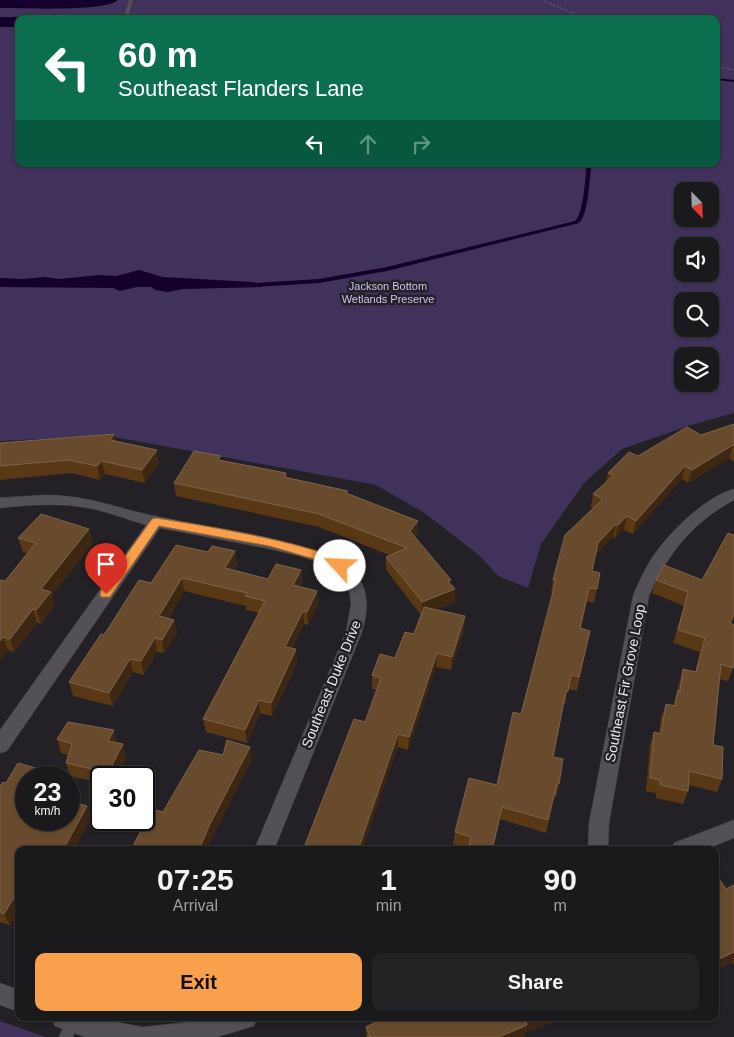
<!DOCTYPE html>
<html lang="en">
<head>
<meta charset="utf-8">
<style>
	:root { --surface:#1a191c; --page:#232225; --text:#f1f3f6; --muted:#9fa0a3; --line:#38383b; --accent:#f9a04c }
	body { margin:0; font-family:Arial,sans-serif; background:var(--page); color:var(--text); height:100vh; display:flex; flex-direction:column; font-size:19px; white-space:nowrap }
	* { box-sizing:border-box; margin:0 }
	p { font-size:16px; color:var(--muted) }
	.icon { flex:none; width:28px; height:28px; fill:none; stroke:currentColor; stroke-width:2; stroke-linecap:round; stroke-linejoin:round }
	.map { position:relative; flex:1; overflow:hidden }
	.panel { position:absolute; left:15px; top:846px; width:704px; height:175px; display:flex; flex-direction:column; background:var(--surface); border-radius:10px; box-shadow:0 1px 4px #0004,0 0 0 1px var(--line) }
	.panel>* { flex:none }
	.hud { position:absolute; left:15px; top:15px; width:705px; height:152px; border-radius:10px; box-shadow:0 1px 4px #0004,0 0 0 1px var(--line); background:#0b6e4f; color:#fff; overflow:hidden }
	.needle { width:32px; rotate:157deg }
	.tools { position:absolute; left:674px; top:182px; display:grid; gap:10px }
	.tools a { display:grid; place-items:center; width:45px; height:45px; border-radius:10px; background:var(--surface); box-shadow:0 1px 4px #0004,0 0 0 1px var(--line); font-size:25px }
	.speed { position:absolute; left:15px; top:766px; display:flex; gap:10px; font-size:25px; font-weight:700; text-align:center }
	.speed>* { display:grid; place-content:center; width:65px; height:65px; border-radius:50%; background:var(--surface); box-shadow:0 1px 4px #0004,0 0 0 1px var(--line); line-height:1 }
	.speed small { font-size:12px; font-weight:400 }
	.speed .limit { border:2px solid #111; border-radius:8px; background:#fff; color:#111 }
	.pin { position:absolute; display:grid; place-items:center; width:42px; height:42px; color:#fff; margin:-51px -21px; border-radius:50% 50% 50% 0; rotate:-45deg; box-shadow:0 0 5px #0007 }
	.pin .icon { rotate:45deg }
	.me { position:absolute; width:55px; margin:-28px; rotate:295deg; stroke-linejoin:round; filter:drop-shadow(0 0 4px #0008) }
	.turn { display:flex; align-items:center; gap:18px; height:105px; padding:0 20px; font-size:22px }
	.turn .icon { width:65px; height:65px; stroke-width:2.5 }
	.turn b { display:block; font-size:35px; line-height:42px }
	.lanes { display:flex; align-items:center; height:48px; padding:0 20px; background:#0003; justify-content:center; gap:25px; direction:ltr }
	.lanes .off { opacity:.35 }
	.eta { display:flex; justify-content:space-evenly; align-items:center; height:85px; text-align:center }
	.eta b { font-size:30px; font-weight:700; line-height:35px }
	.primary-button { display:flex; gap:10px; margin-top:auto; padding:10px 20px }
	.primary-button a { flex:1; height:58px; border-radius:10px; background:var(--accent); color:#111; font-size:20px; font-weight:700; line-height:58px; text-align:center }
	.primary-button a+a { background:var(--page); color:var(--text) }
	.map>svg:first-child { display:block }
	.green { fill:#40325b; fill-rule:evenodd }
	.water { fill:#13002c }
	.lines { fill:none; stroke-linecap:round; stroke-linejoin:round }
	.stream { fill:#13002c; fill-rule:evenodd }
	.lane-casing { stroke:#3c3b3f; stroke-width:1 }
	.street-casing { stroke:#3c3b3f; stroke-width:1 }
	.path { stroke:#7c7b7e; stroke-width:2; stroke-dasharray:0.5 2; stroke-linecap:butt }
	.lane { fill:#535156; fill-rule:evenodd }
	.street { fill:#535156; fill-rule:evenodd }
	.wall { fill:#593815 }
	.shaded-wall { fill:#3d2712 }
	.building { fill:#684b2c; stroke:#7c634a }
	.route { fill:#f9a04c; stroke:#a26831 }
	.labels { text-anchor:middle; stroke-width:5; stroke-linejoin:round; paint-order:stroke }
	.far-park-label { font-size:11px; fill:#d0c0f3; stroke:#232125 }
	.street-label { font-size:14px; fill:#e8e7ea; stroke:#232125 }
</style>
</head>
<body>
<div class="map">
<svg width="734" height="1037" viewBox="0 0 734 1037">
	<rect width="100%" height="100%" fill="#232125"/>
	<path class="green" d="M0,0H734V413L688,426L622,449L584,483L541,544L528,588L498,576L480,556L426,514L376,485L109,436L0,441ZM19,19H716V164H19ZM682,191H710V219H682ZM682,246H710V274H682ZM682,301H710V329H682ZM682,356H710V384H682Z
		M0,1021L46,1037H0Z"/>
	<path class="water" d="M0,0H118C105,12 22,8 0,8Z
		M0,17H100L110,19H19V27H0Z
		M139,270L163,277L253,282L262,285V287L183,289L168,292L155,290L151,287H137L120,291L113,288L0,287V278L22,279L45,277L59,279L99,275L116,276Z"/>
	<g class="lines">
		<path class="stream" d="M716,78L734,80V82L716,80Z
			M587,164H591C590,177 588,216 579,223L387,271L319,283L255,287L252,285L255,283L319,279L387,267L575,221C584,212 585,177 587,164Z"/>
		<g class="lane-casing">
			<path id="lane" d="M129,0H133L129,14L127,15L125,14Z
				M68,1018H78L80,1022L73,1037H59Z"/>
		</g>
		<g class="street-casing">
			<path id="street" d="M734,489V500C692,523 668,553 649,596L609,823L608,850H588L589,823L633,596C638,584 643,572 650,561C666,535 704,497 734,489Z
				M45,495C89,495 118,509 160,517C208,527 257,533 304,547C319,551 335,554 346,564C369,583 370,605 362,632L274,850H254L346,632L351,605L349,589L342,578L326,565L300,556L265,548L160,528L7,751L0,753V730L146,525C125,519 104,510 82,507C55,503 27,505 0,508V498Z
				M734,820V838L704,850H671L674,843Z
				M0,983L19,990V1012L0,1005Z
				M52,1018H95L143,1027L188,1022L204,1018H257L254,1026L217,1037H85L55,1026Z"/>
		</g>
		<path class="path" d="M542,0L586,19
			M716,67L734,70"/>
		<use href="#lane" class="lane"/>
		<use href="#street" class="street"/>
	</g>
	<path class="wall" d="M734,424V462L729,458L688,483L682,479L633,534L624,530L615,538L613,537L595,556L592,571L600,573L594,603L587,601L581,628L590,631L577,691L568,689L565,704H563L553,757L559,784L556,797L554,796L546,833L500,819L493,850H468V849L453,844L455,832L497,785L521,714L553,593H551L553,580L593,508L591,507L593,494L606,482L608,473L638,456Z
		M114,434L116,441L159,463L145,483L105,474L100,480L71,473L0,480V443Z
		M221,460L286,473L287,478L348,494L418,521V534L415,538L455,589L454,603L436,610L465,616L464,630L451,670L436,667L408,750L398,747L365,722L377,690L372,689V675L395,658L414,634L421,615L386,570V557L389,555L319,527L176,496L174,483Z
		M89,529L93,543L52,595L55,605L41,624L37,623L14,652L8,650L0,661L5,581L27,553L23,552L18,538Z
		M734,534V617L731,624L733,668L728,681L719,679L713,745L722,779L717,792L689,785L688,791L683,804L656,798V793L646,791L650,745L654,732L659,733L661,717L666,704L673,706L683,669L695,672L700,652L673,643L684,606L652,593L656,580H702Z
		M235,551L237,565L233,570L268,579L301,570L302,583L300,587L317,591L318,605L308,625L304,624L292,648L297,663L272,716L260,713L247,743L206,732L203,719L259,613L246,610V606L184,591L169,618L174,620L177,633L164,653L157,652L144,675L133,672L113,706L73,696L69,682L104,635L151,583L208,552Z
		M57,739L117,743L126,757L116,778H101V783L70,776L66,763L68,755L61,753Z
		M0,786L26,820L91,818L19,850V910L10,925L0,922Z
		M715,879L726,889L734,885V965L732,962L715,970Z
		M384,1018H564L525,1032L524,1036L522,1037H366V1027Z"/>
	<path class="shaded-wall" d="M114,434L117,447L110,440Z
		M733,445L729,458L688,483L692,470Z
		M157,450L159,463L145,483L142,470Z
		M102,461L105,474L100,480L97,466Z
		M685,466L682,479L633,534L636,521Z
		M627,516L624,530L615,538L618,525Z
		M418,521V534L410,545V531Z
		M616,524L613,537L595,556L598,543Z
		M89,529L93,543L52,595L55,605L41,624L36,610L41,589Z
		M235,551L237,565L227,582L225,568Z
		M301,570L302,583L294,598L293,585Z
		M182,578L184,591L162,629L159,616Z
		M451,580L450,591L455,589L454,603L421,616L422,602L448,581Z
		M317,591L318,605L308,625L307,612Z
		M33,609L37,623L14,652L10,639Z
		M303,611L304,624L287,660L285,647Z
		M465,616L464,630L451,670L452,657Z
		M174,620L177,633L164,653L162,640Z
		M3,637L8,650L0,661V641Z
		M155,638L157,652L144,675L141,661Z
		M296,649L297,663L272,716L271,703Z
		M437,653L436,667L408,750L409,737Z
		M130,659L133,672L113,706L109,693Z
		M259,700L260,713L247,743L245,730Z
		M114,730L117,743L108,741Z
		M398,734V747L362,850H358Z
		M123,744L126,757L116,778H109L108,773Z
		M250,747L252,760L212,838L207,850H199L209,826Z
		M46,771L48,778H42Z
		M87,806L91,818L74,850H63Z
		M502,807L493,850H492Z
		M19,889V910L10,925L4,914Z
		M734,952V957L732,962L715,970V961Z
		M538,1018H564L525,1032L524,1036L522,1037H499L526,1022Z"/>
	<path class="building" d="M734,424V446L733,445L692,470L685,466L636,521L627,516L618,525L616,524L598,543L592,571L600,573L597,589L589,588L580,628L590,631L579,677L571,675L568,691H566L553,757L563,759L559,784H557L548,820L502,807L492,850H468L471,837L455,832L469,778L497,785L513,712L521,714L556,580H553L565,535L603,499L593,494L614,475L608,473L629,452L638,456L687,427L701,435Z
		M114,434L110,440L157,450L142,470L102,461L97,466L68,460L0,466V443Z
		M194,451L221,456L218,460L286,473L284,477L348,491L346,493L418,521L410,531L451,580L448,581L455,589L422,602L386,557L407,548L319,514L174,483Z
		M41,514L89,529L41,589L51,592L36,610L33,609L10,639L3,637L0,641V580L5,581L36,543L18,538Z
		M728,533L733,535L734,534V614L730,623L734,625V665L733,668L721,664L713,745L723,747L722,779L689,771L688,791L660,785V780L650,778L654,732L661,734L666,704L675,706L678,690L680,691L683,669L696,672L705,638L678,630L688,592L656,580L664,565L702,580Z
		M176,545L208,552L212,546L235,551L225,568L268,579L276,564L301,570L293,585L317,591L307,612L303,611L285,647L296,649L271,703L259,700L245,730L203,719L265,601L245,596L247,593L182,578L159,616L174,620L162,640L155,638L141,661L130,659L109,693L69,682L101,634L104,635L139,580L151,583Z
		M424,607L465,616L452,657L437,653L409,737L398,734L358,850H303L354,719L365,722L381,678L372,675L380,654L395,658L405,632L414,634Z
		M68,722L114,730L108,741L123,744L108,773L66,763L72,744L57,739Z
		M227,740L250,747L209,826L199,850H183L177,848L176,850H131L152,809L163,812L199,750L223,755Z
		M18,763L46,771L42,778H26V820H69V801L87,806L63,850H19V889L4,914L0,912V786L3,782L6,783Z
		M718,877L726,889L734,885V952L715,961V879Z
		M384,1018H538L526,1022L527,1025L499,1037H367L370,1036L366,1027Z"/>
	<path class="route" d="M156,518C187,523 331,545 346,566L340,571L321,561L269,546L159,526L110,597H101L100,594L101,590L152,519Z"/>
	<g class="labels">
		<g class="far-park-label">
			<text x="388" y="290">Jackson Bottom<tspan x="388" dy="13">Wetlands Preserve</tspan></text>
		</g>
		<g class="street-label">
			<text transform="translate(625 683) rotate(-79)" y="5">Southeast Fir Grove Loop</text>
			<text transform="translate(331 684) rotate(-68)" y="5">Southeast Duke Drive</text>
		</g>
	</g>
</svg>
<div class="tools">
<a><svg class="needle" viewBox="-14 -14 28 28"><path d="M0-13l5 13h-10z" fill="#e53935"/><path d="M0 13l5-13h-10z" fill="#9fa0a3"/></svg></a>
<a><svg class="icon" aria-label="sound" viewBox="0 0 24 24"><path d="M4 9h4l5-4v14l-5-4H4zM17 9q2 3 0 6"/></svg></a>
<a><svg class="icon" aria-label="search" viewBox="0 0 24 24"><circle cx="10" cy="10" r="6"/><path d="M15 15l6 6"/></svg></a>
<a><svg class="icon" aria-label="layers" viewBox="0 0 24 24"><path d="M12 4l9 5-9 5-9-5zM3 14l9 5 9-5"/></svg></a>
</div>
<div class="speed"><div>23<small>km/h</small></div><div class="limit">30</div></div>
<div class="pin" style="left:106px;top:594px;background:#d93025"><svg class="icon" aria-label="arrive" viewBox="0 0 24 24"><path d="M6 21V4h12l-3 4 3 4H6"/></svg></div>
<svg class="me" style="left:340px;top:566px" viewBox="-20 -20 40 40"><circle r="19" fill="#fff"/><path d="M0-13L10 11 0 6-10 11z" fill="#f9a04c"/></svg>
<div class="hud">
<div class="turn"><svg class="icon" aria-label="left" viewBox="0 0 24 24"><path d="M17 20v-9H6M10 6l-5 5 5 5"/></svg><div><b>60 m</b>Southeast Flanders Lane</div></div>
<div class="lanes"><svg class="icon" aria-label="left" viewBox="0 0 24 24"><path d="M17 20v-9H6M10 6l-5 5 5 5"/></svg><svg class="icon off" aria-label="ahead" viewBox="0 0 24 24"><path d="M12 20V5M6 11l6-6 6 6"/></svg><svg class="icon off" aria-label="right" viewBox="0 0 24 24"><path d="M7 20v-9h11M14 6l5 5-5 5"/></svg></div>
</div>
<section class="panel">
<div class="eta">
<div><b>07:25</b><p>Arrival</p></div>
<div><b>1</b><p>min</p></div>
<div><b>90</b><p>m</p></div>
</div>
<div class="primary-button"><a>Exit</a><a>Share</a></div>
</section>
</div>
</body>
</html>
